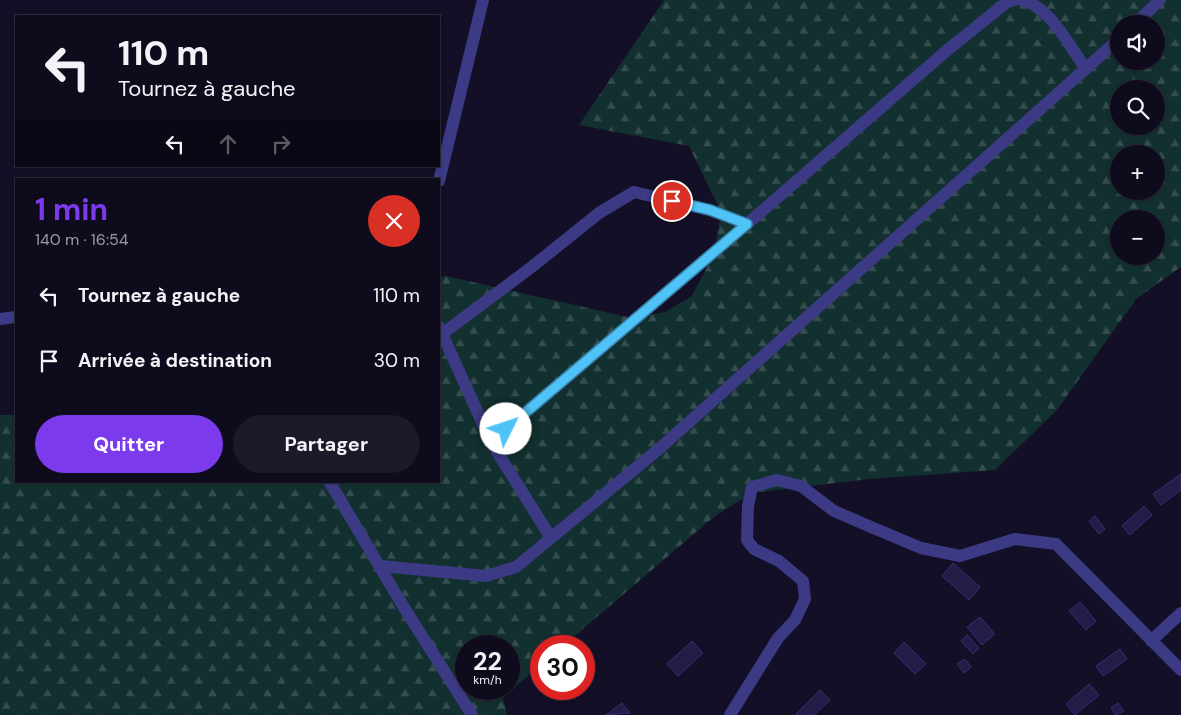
<!DOCTYPE html>
<html lang="fr">
<head>
<meta charset="utf-8">
<style>
	:root { --surface:#0e0b1c; --page:#1c1929; --text:#f1f3f6; --muted:#9b9ba3; --line:#2e2b3b; --accent:#7c3aed }
	body { margin:0; font-family:"DM Sans",sans-serif; background:var(--page); color:var(--text); height:100vh; display:flex; flex-direction:column; font-size:19px; white-space:nowrap }
	* { box-sizing:border-box; margin:0 }
	p { font-size:16px; color:var(--muted) }
	.icon { flex:none; width:28px; height:28px; fill:none; stroke:currentColor; stroke-width:2; stroke-linecap:round; stroke-linejoin:round }
	.map { position:relative; flex:1; overflow:hidden }
	.details { position:absolute; left:15px; top:178px; width:425px; height:305px; display:flex; flex-direction:column; background:var(--surface); border-radius:0px; box-shadow:0 1px 4px #0004,0 0 0 1px var(--line) }
	.details>* { flex:none }
	.hud { position:absolute; left:15px; top:15px; width:425px; height:152px; border-radius:0px; box-shadow:0 1px 4px #0004,0 0 0 1px var(--line); background:#0e0b1c; color:var(--text); overflow:hidden }
	.buttons { position:absolute; left:1110px; top:15px; display:grid; gap:10px }
	.buttons a { display:grid; place-items:center; width:55px; height:55px; border-radius:50%; background:var(--surface); box-shadow:0 1px 4px #0004,0 0 0 1px var(--line); font-size:25px }
	.speed { position:absolute; left:455px; top:635px; display:flex; gap:10px; font-size:25px; font-weight:700; text-align:center }
	.speed>* { display:grid; place-content:center; width:65px; height:65px; border-radius:50%; background:var(--surface); box-shadow:0 1px 4px #0004,0 0 0 1px var(--line); line-height:1 }
	.speed small { font-size:12px; font-weight:400 }
	.speed .limit { border:8px solid #d22; background:#fff; color:#111 }
	.pin { position:absolute; display:grid; place-items:center; width:42px; height:42px; color:#fff; margin:-21px; border:2px solid #fff; border-radius:50%; box-shadow:0 1px 5px #0007 }
	.me { position:absolute; width:55px; margin:-28px; rotate:49deg; stroke-linejoin:round; filter:drop-shadow(0 0 4px #0008) }
	.turn { display:flex; align-items:center; gap:18px; height:105px; padding:0 20px; font-size:22px }
	.turn .icon { width:65px; height:65px; stroke-width:2.5 }
	.turn b { display:block; font-size:35px; line-height:42px }
	.lanes { display:flex; align-items:center; height:48px; padding:0 20px; background:#0003; justify-content:center; gap:25px; direction:ltr }
	.lanes .off { opacity:.35 }
	.round { display:grid; place-items:center; flex:none; width:52px; height:52px; border-radius:26px; background:var(--page) }
	.overview { display:flex; align-items:center; justify-content:space-between; height:85px; padding:0 20px }
	h1 { font-size:30px; font-weight:700; line-height:38px; color:var(--accent) }
	.action { display:flex; gap:10px; margin-top:auto; padding:10px 20px }
	.action a { flex:1; height:58px; border-radius:30px; background:var(--accent); color:#fff; font-size:20px; font-weight:700; line-height:58px; text-align:center }
	.action a+a { background:var(--page); color:var(--text) }
	ul { padding:0; list-style:none }
	li { display:flex; align-items:center; gap:15px; height:65px; padding:0 20px }
	li div { flex:1 }
	li b { display:block; font-size:19px }
	li em { font-style:normal }
	.map>svg:first-child { display:block }
	.forest { fill:url(#forest-firs); fill-rule:evenodd }
	.building { fill:#241b47; stroke:#3b2d73 }
	.lines { fill:none; stroke-linecap:round; stroke-linejoin:round }
	.minor { stroke:#3d3a85; stroke-width:12 }
	.route-casing { stroke:#337fa1; stroke-width:12 }
	.route { stroke:#4fc3f7; stroke-width:9 }
</style>
</head>
<body>
<div class="map">
<svg width="1181" height="715" viewBox="0 0 1181 715">
	<defs>
		<pattern id="forest-firs" width="22" height="20" patternUnits="userSpaceOnUse" patternTransform="scale(1.25)"><rect width="22" height="20" fill="#12302f"/><path d="M5 1l3.5 6h-7zM16 11l3.5 6h-7z" fill="#344d4e"/></pattern>
	</defs>
	<rect width="100%" height="100%" fill="#130f26"/>
	<path class="forest" d="M664,0H1181V267L1136,299L1057,410L995,470L869,479L752,493L715,516L563,646H541V665L503,697L507,715H0V415H16V481H439V277L446,276L632,318L665,312L692,296L714,254L721,212L689,146L579,125ZM1119,24H1156V61H1119ZM1119,89H1156V126H1119ZM1119,154H1156V191H1119ZM1119,219H1156V256H1119ZM466,646H509V689H466Z"/>
	<path class="building" d="M1181,474V490L1161,505L1153,494Z
		M1144,506L1152,515L1130,535L1122,526Z
		M1095,516L1105,529L1099,534L1089,521Z
		M953,563L980,587L969,600L942,576Z
		M1080,602L1096,621L1086,630L1069,611Z
		M980,617L995,634L982,645L967,627Z
		M967,635L979,648L973,654L961,641Z
		M692,641L703,653L678,676L667,664Z
		M904,642L926,664L915,674L894,653Z
		M1120,649L1127,659L1103,676L1096,666Z
		M965,659L971,667L964,673L957,664Z
		M1089,684L1099,695L1075,715L1066,704Z
		M820,690L830,700L814,715H795Z
		M622,703L630,713L606,715Z
		M1118,703L1124,711L1116,715L1111,708Z"/>
	<g class="lines">
		<path class="minor" d="M1021,0C1048,4 1070,47 1086,69
			M1135,24L1160,0
			M439,181L483,0
			M0,319L16,317
			M439,327L491,442L551,538L660,448L1119,39
			M442,334L533,266L599,213L634,192L710,210L747,224L945,52L1007,2L1015,0
			M491,442L747,224
			M329,481L403,606L472,715
			M381,566L486,576L516,567L551,538
			M1151,641L1181,613
			M730,715L778,638L795,620L805,599L803,581L779,561L754,549L747,540L748,506L752,487L777,480L801,486L834,511L871,527L921,548L960,556L1015,539L1056,544L1181,670"/>
	</g>
	<g class="lines">
		<g class="route-casing">
			<path id="route" d="M506,429L747,224L710,210L672,201"/>
		</g>
		<use href="#route" class="route"/>
	</g>
</svg>
<div class="buttons">
<a><svg class="icon" aria-label="sound" viewBox="0 0 24 24"><path d="M4 9h4l5-4v14l-5-4H4zM17 9q2 3 0 6"/></svg></a>
<a><svg class="icon" aria-label="search" viewBox="0 0 24 24"><circle cx="10" cy="10" r="6"/><path d="M15 15l6 6"/></svg></a>
<a>+</a>
<a>−</a>
</div>
<div class="speed"><div>22<small>km/h</small></div><div class="limit">30</div></div>
<div class="pin" style="left:672px;top:201px;background:#d93025"><svg class="icon" aria-label="arrive" viewBox="0 0 24 24"><path d="M6 21V4h12l-3 4 3 4H6"/></svg></div>
<svg class="me" style="left:506px;top:429px" viewBox="-20 -20 40 40"><circle r="19" fill="#fff"/><path d="M0-13L10 11 0 6-10 11z" fill="#4fc3f7"/></svg>
<div class="hud">
<div class="turn"><svg class="icon" aria-label="left" viewBox="0 0 24 24"><path d="M17 20v-9H6M10 6l-5 5 5 5"/></svg><div><b>110 m</b>Tournez à gauche</div></div>
<div class="lanes"><svg class="icon" aria-label="left" viewBox="0 0 24 24"><path d="M17 20v-9H6M10 6l-5 5 5 5"/></svg><svg class="icon off" aria-label="ahead" viewBox="0 0 24 24"><path d="M12 20V5M6 11l6-6 6 6"/></svg><svg class="icon off" aria-label="right" viewBox="0 0 24 24"><path d="M7 20v-9h11M14 6l5 5-5 5"/></svg></div>
</div>
<section class="details">
<div class="overview"><div><h1>1 min</h1><p>140 m · 16:54</p></div><a class="round" style="background:#d93025;color:#fff"><svg class="icon" aria-label="close" viewBox="0 0 24 24"><path d="M6 6l12 12M18 6L6 18"/></svg></a></div>
<ul>
<li><svg class="icon" aria-label="left" viewBox="0 0 24 24"><path d="M17 20v-9H6M10 6l-5 5 5 5"/></svg><div><b>Tournez à gauche</b></div><em>110 m</em></li>
<li><svg class="icon" aria-label="arrive" viewBox="0 0 24 24"><path d="M6 21V4h12l-3 4 3 4H6"/></svg><div><b>Arrivée à destination</b></div><em>30 m</em></li>
</ul>
<div class="action"><a>Quitter</a><a>Partager</a></div>
</section>
</div>
</body>
</html>
